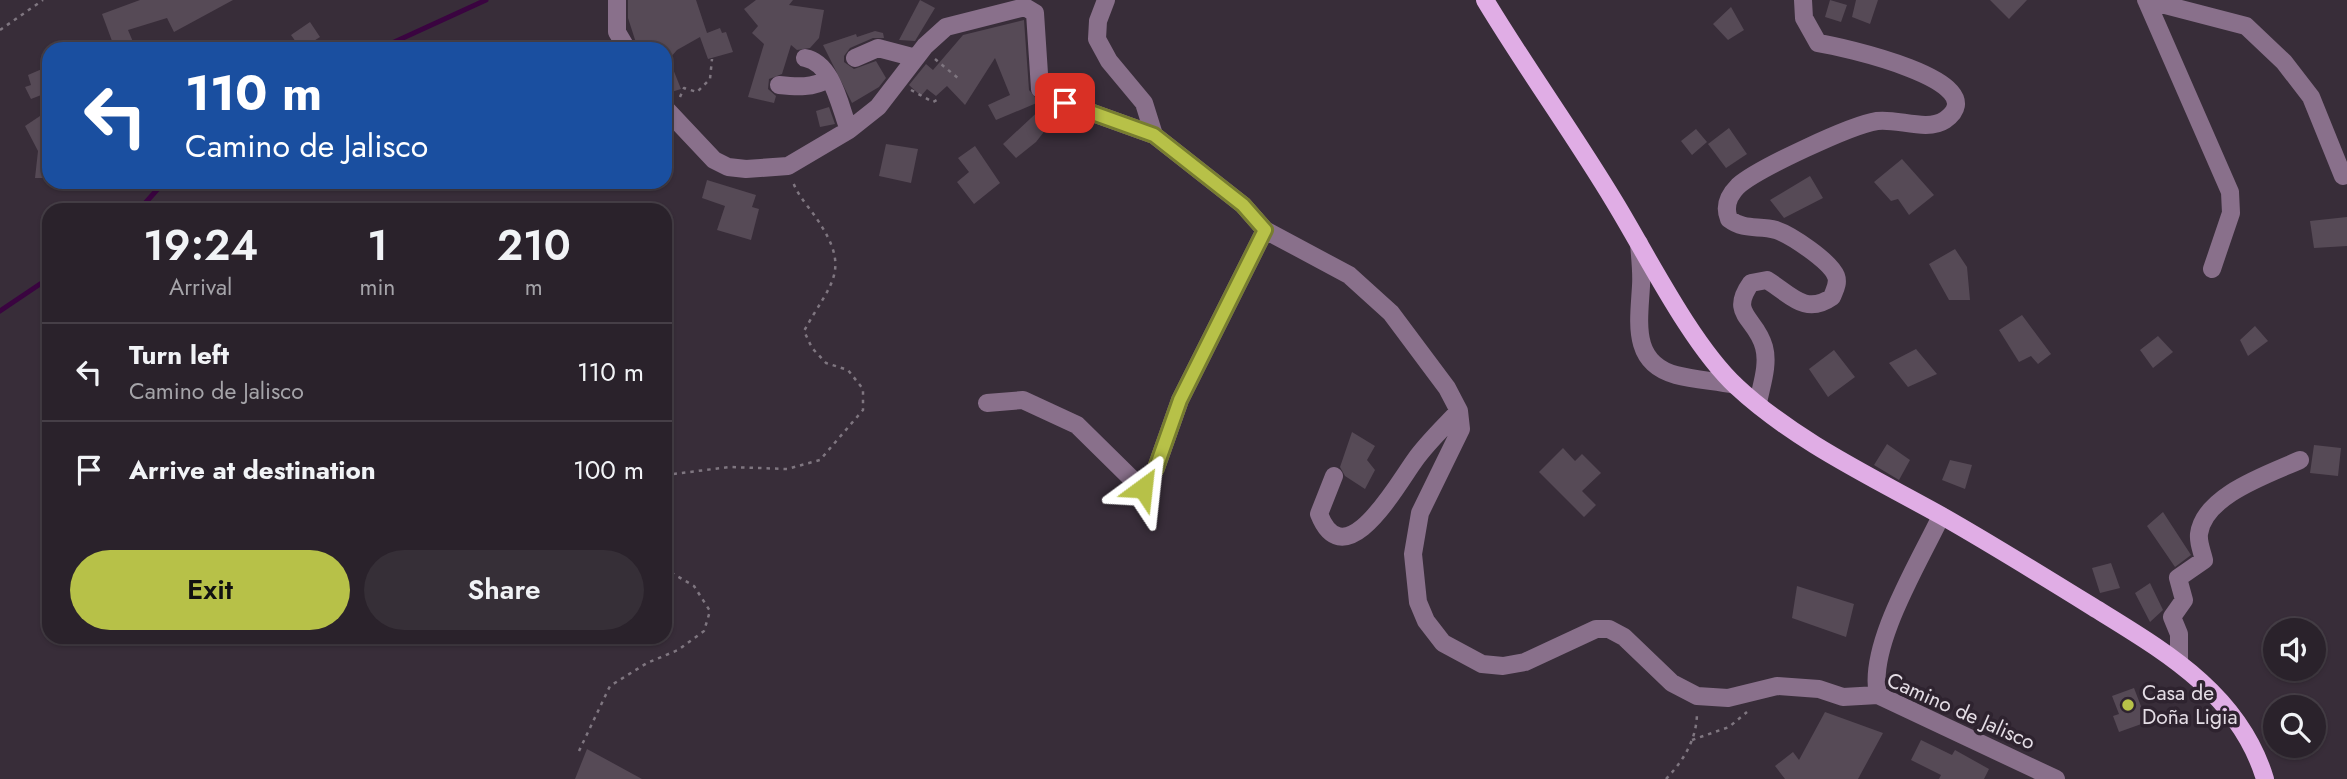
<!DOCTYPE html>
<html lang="en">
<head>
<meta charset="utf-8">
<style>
	:root { --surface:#2a222b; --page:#362f37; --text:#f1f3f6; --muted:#a5a4a9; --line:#463f47; --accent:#b7c148 }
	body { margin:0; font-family:Jost,sans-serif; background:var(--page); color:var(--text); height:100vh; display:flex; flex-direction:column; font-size:26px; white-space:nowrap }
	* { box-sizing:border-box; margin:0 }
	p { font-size:23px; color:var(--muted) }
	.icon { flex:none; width:38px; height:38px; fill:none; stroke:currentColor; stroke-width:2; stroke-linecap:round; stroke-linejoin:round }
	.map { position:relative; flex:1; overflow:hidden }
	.sheet { position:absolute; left:42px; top:203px; width:630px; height:441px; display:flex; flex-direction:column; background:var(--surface); border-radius:21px; box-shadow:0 2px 5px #0004,0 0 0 2px var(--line) }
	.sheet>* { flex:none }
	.hud { position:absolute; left:42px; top:42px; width:630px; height:147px; border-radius:21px; box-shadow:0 2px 5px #0004,0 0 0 2px var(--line); background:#1a4fa0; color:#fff; overflow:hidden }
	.controls { position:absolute; left:2263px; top:618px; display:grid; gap:14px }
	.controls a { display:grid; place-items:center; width:63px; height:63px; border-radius:50%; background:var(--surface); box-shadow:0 2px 5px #0004,0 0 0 2px var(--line); font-size:35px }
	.pin { position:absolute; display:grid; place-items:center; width:60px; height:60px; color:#fff; margin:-30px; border-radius:14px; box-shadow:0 4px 10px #0006 }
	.me { position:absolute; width:77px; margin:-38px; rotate:30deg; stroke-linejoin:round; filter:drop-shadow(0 0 5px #0008) }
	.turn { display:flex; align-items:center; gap:24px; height:147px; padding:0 28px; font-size:32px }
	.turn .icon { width:91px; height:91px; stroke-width:2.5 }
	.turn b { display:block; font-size:49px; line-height:60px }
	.eta { display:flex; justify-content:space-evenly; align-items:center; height:119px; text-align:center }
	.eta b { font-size:42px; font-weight:600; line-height:49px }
	.primary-button { display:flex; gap:14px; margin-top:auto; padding:14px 28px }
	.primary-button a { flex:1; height:80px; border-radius:42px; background:var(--accent); color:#111; font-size:28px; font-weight:600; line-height:80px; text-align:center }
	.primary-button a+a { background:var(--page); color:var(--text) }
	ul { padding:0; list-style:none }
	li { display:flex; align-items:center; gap:21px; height:98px; padding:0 28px; border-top:2px solid var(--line) }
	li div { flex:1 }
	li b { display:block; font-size:26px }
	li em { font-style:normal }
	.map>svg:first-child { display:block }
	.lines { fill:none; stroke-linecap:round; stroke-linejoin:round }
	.stream { stroke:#3a0440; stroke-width:5 }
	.building { fill:#564a56 }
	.path { stroke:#7f7680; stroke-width:2.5; stroke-dasharray:3.5 5; stroke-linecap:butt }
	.minor { stroke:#89708b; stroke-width:18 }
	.major { stroke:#e0ade5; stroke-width:18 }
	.route-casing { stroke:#777d2f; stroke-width:18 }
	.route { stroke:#b7c148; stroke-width:12 }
	.poi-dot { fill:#b7c148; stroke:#2e232f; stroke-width:2.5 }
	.labels { text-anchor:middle; stroke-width:7; stroke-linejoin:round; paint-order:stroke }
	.poi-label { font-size:21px; fill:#e4dde5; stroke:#2e232f; text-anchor:start }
	.street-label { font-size:21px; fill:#e4dde5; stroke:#2e232f }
</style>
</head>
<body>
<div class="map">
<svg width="2347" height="779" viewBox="0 0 2347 779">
	<rect width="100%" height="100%" fill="#382d39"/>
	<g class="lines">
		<path class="stream" d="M379,49L486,0
			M139,210L164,182
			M0,311L49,278"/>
	</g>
	<path class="building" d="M140,0H233L174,32L167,18L128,30L136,49H115L102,14Z
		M628,0H696L707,33L720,28L722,33L726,32L733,52L708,59L700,37L677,50L669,59L681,89L665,94V49H638L628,18Z
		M756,0H793L789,5L824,10L819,38L810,48L797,50L791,45L782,74L769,79L768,89L776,96L774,103L748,97L764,44L752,33L758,26L744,9Z
		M920,0L935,8L915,41L899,40Z
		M1830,0L1847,5L1841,22L1825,17Z
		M1856,0H1878L1870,24L1852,17Z
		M1990,0H2027L2009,19Z
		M1731,7L1744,30L1728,40L1713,24Z
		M1024,20L1029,90L1039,102L996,120L988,105L1010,95L995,58L965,105L947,86L936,96L927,89L921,96L909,85L926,64L933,70L963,35Z
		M310,22L320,37L301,49L291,35Z
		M875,31L883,33L884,38H873L850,48L844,56V62L854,69L876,61L886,78L879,87L852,103L823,45L856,34L857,37Z
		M49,66V92L31,99L25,87L31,85L28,75Z
		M1045,105L1069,116L1050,124L1036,142L1016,158L1003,144Z
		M829,107L835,124L820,127L816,111Z
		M43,114L49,125V175L44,178H35L38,151L25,126Z
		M1729,128L1747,154L1726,168L1708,144Z
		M1696,129L1707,142L1692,155L1681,141Z
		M886,144L918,149L911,183L879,176Z
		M975,146L1000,183L974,204L957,182L969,172L958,158Z
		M1902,159L1934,195L1909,215L1898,199L1891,201L1874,182Z
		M1810,176L1823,198L1784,218L1770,200Z
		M707,180L756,195L752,207L759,209L751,240L717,230L725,206L702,198Z
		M2347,217V246L2314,248L2310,221Z
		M1955,249L1967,267L1970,300H1949L1929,264Z
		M2022,315L2051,354L2038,364L2031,356L2019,362L1999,330Z
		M2255,326L2268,341L2248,356L2240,340Z
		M2158,336L2173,352L2153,368L2140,350Z
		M1916,349L1937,374L1908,387L1889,363Z
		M1834,350L1855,377L1828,397L1809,369Z
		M1352,432L1375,446L1367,460L1375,470L1365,489L1345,476L1340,467Z
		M1887,444L1910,460L1899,480L1874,465Z
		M2314,445L2341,448L2338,476L2310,473Z
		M1563,448L1575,461L1582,454L1601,473L1582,491L1596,505L1584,517L1539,472Z
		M1950,460L1972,465L1965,489L1942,480Z
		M2163,512L2191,555L2175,567L2147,526Z
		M2111,563L2120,588L2100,593L2092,568Z
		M2150,583L2163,610L2150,622L2135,593Z
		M1797,586L1854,604L1846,637L1792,618Z
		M2134,688L2147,722L2119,732L2113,716L2119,714L2112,696Z
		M1825,712L1883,733L1858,779H1785L1775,766L1793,752L1799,760Z
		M1921,740L1952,755L1955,750L1989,769L1984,779H1939L1941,775L1911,760Z
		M587,749L642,779H575Z"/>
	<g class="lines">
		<path class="path" d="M0,30L43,0
			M935,59L959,79
			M911,90L933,102L939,99
			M680,97L684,88L697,92L710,79L712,59
			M665,475L730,467L787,469L820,460L863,410V389L848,370L826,363L812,348L804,331C831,282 852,271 817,219C809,207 798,196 793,182
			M1692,740L1729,727L1747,712
			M579,751L610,686L647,663L678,650L704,631L710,611L694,586L665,569
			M1666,779C1684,760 1697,739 1697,712"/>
		<path class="minor" d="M617,0V32L627,49
			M1106,0L1098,21L1097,39L1109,61L1144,103L1154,135
			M2146,0L2246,26L2284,62L2311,97L2343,176
			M2147,2L2230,192L2231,213L2212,269
			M805,58C833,63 840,108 849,130
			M855,58L878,48L916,58
			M779,85C797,87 813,88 828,79
			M665,108L714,160L728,167L746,169L788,166L849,130L878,107L925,46L946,27L1025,7L1035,13L1040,89L1065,103L1154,135L1243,205L1265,230L1349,275L1391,313L1447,388L1459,411L1461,429L1420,513L1413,554L1418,602L1426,621L1443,643L1482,664L1503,666L1525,662L1596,629H1609L1624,637L1672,683L1697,696L1728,698L1777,686L1819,689L1843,697L1878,695L2056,779
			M1639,243C1640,257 1642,272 1641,286C1639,322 1631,363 1676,375C1695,380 1716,381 1735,385
			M987,403L1023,400L1077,425L1141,488L1144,487L1156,468L1180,400L1265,230
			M1758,403C1761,386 1769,365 1764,347C1756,317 1728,315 1751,283L1767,280C1790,294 1805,316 1832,297C1834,291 1839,284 1836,276C1830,261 1791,235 1776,230C1758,225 1745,231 1729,219C1724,207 1728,196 1738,186C1757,169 1851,125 1877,121C1897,118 1927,132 1945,120C1999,81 1838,46 1818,43L1804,18L1803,0
			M1334,476L1319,514C1345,580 1398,483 1415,460C1427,443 1444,427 1459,411
			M2179,661V634L2172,617L2184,600L2178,578L2204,560C2202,551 2198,543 2199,534C2204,495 2269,474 2300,460
			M1878,695C1867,646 1920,561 1941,516"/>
		<path class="major" d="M1485,0C1526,68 1573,133 1614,201C1647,255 1691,344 1736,386C1795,441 1872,477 1942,516C1993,545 2043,576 2093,607C2164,651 2239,693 2265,779"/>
	</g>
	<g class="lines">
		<g class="route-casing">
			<path id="route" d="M1065,103L1154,135L1243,205L1265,230L1180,400L1156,468L1143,488"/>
		</g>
		<use href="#route" class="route"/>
	</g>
	<circle class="poi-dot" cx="2128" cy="705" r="7"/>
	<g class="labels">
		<g class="poi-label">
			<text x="2142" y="700">Casa de<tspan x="2142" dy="24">Doña Ligia</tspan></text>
		</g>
		<g class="street-label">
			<text transform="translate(1961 711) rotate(24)" y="7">Camino de Jalisco</text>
		</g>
	</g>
</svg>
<div class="controls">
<a><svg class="icon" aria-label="sound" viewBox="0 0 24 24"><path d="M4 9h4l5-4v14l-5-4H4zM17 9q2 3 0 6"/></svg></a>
<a><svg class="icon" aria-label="search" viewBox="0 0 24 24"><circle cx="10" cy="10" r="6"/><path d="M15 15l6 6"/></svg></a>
</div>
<div class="pin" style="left:1065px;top:103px;background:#d93025"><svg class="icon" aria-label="arrive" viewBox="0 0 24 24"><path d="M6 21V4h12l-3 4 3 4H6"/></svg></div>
<svg class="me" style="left:1143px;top:488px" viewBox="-20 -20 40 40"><path d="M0-17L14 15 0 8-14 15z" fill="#b7c148" stroke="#fff" stroke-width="4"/></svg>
<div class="hud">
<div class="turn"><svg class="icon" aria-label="left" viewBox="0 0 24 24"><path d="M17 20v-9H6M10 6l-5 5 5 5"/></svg><div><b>110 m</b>Camino de Jalisco</div></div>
</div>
<section class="sheet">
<div class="eta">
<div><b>19:24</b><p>Arrival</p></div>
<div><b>1</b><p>min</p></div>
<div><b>210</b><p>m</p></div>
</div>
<ul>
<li><svg class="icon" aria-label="left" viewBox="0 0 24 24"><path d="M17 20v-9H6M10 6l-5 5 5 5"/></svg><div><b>Turn left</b><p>Camino de Jalisco</p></div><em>110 m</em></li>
<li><svg class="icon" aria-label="arrive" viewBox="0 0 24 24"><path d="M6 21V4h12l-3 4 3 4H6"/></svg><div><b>Arrive at destination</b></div><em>100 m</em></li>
</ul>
<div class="primary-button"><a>Exit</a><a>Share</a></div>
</section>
</div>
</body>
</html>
